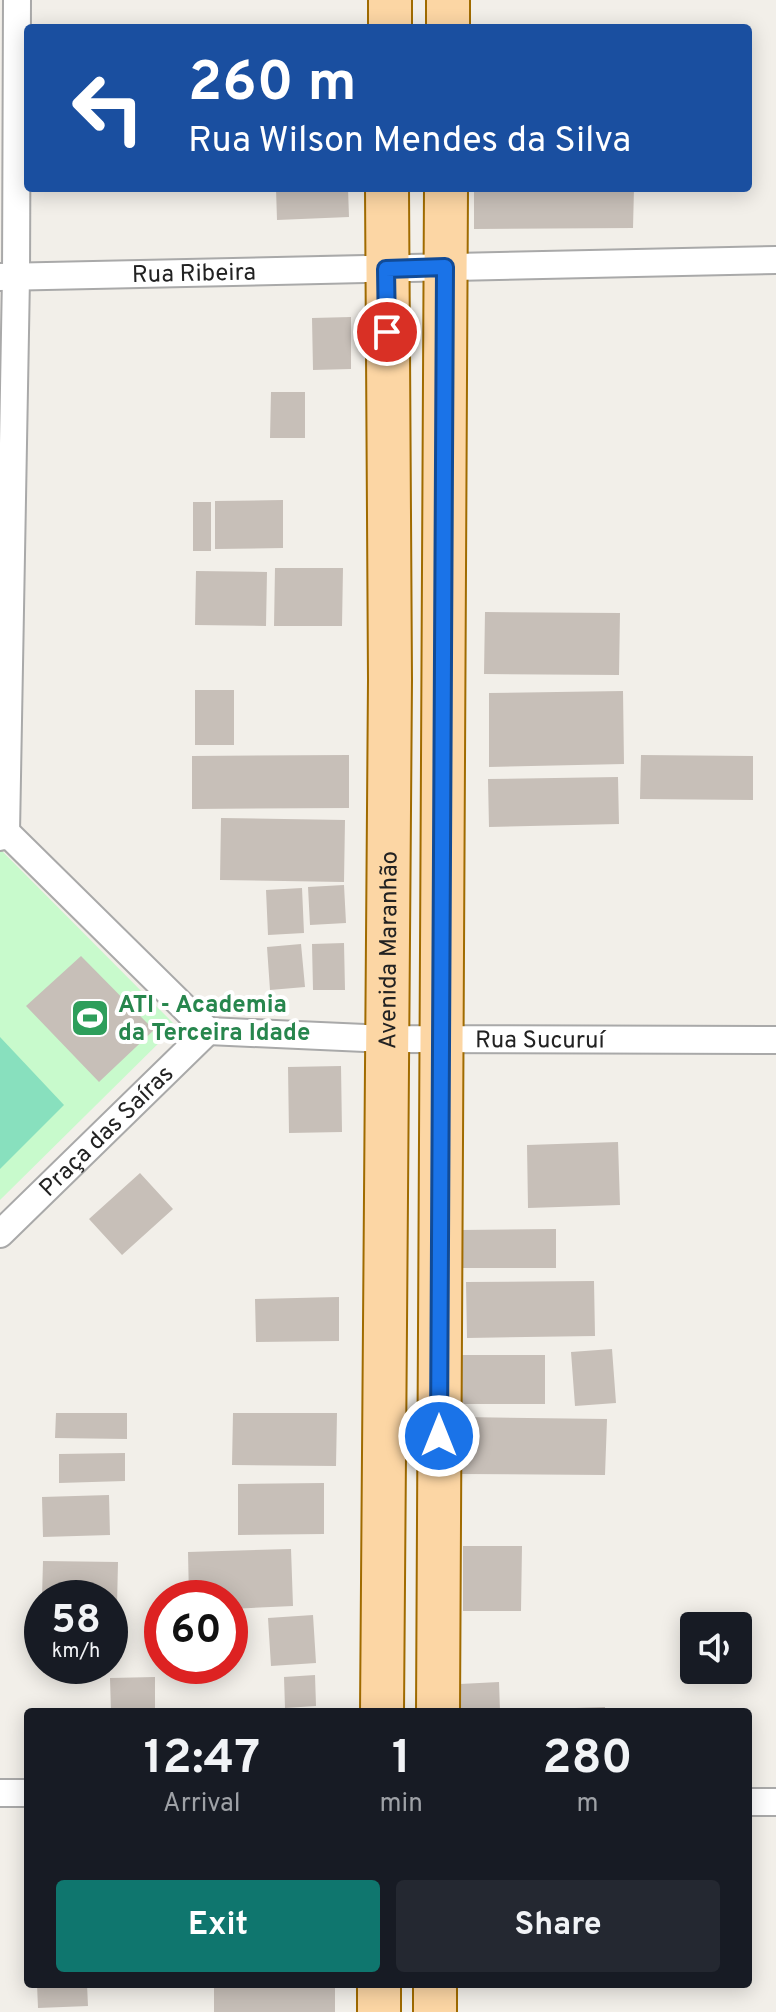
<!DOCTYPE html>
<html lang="en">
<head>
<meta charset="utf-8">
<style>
	:root { --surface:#171b24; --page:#242831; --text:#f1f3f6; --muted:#9ea1a6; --accent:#0f766e }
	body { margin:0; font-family:Overpass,sans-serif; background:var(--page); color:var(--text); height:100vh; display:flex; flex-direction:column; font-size:30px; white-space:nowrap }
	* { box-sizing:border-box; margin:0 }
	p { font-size:26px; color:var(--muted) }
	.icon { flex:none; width:44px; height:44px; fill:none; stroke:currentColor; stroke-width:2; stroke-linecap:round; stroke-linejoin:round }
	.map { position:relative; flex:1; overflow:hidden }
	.sheet { position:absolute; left:24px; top:1708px; width:728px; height:280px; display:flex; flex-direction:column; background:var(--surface); border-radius:8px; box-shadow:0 4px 20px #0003 }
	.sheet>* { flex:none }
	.guide { position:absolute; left:24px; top:24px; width:728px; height:168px; border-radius:8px; box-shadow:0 4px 20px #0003; background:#1a4fa0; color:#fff; overflow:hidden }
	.tools { position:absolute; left:680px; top:1612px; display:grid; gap:16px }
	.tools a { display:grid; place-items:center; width:72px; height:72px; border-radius:8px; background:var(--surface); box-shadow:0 4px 20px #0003; font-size:40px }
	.speed { position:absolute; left:24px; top:1580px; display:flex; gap:16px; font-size:40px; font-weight:700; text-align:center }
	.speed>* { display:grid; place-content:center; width:104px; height:104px; border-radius:50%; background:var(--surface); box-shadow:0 4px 20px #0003; line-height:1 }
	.speed small { font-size:20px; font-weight:400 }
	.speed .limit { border:12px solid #d22; background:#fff; color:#111 }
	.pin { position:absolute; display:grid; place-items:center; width:68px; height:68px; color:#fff; margin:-34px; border:4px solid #fff; border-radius:50%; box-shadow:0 2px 8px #0007 }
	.me { position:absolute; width:88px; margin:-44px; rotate:0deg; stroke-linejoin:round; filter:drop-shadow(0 0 6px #0008) }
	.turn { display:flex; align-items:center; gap:28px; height:168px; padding:0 32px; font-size:36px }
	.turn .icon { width:104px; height:104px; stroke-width:2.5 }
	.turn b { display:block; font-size:56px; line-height:68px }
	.eta { display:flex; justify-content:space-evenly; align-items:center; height:136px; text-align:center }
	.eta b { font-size:48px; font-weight:700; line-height:56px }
	.cta { display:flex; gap:16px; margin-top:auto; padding:16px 32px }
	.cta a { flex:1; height:92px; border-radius:8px; background:var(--accent); color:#fff; font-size:32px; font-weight:700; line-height:92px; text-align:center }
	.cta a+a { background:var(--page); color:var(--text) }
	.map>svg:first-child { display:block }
	.park { fill:#c8facc }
	.pitch { fill:#88e0be }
	.building { fill:#c7bfb8 }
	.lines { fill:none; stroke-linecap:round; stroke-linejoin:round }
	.street-casing { stroke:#a9a9a9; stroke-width:30 }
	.primary-casing { stroke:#a06b00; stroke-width:46 }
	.street { stroke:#fff; stroke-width:26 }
	.primary { stroke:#fcd6a4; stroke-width:42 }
	.route-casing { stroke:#114b97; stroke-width:20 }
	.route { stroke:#1a73e8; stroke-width:14 }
	.labels { text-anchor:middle; stroke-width:8; stroke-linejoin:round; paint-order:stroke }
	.street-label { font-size:24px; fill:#222; stroke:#fff }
	.leisure-label { font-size:24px; font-weight:bold; fill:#27864d; stroke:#fff; text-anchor:start }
</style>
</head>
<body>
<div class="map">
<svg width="776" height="2012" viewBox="0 0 776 2012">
	<rect width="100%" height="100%" fill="#f2efe9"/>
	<path class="park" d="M0,849L176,1026L0,1200Z"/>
	<path class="pitch" d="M0,1037L64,1105L0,1169Z"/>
	<path class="building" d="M276,188H348L349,217L277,220Z
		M474,188H634L633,228L474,229Z
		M351,317V369L313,370L312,318Z
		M271,392H305V438H270Z
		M283,500V548L215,549V501Z
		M193,502H211V551H193Z
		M275,568H343L342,626H274Z
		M196,571L267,572L266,626L195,625Z
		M485,612L620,613L619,675L484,674Z
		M195,690H234V745H195Z
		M623,691L624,764L489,767V693Z
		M349,755V808L192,809V756Z
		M641,755L753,756V800L640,799Z
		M618,777L619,824L489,827L488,779Z
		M221,818L345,820L344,882L220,880Z
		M344,885L346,923L310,925L308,887Z
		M302,888L304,933L268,935L266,890Z
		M344,943L345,990H313L312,944Z
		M301,944L305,987L270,990L267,947Z
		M81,956L154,1030L99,1082L26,1006Z
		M341,1066L342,1132L289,1133L288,1067Z
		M618,1142L620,1205L528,1208L527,1145Z
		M140,1173L173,1209L122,1255L89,1219Z
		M556,1229V1268H461V1230Z
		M594,1281L595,1336L467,1338L466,1282Z
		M339,1297V1341L256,1342L255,1299Z
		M612,1349L616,1403L575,1406L571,1352Z
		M462,1355H545V1404H462Z
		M56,1413H127V1439L55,1438Z
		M233,1413H337L336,1466L232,1465Z
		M463,1417L607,1419L605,1475L461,1474Z
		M125,1453V1481L59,1483V1454Z
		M324,1483V1534L238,1535V1484Z
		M109,1495L110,1535L43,1537L42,1497Z
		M463,1546H522L521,1611H463Z
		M291,1549L293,1606L230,1609V1598H189L188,1552Z
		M43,1561L118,1562L117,1606H110V1598H42Z
		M313,1615L316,1663L271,1666L268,1618Z
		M44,1666H89V1674L43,1673Z
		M315,1675L316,1706L285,1708L284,1677Z
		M155,1677V1712H111L110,1678Z
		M499,1682L500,1712H461L460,1684Z
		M605,1707V1712H545V1709Z
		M37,1984H87L88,2006L38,2008Z
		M214,1984H335V2012H214Z"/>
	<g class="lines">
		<g class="street-casing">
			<g id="street">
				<path id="s1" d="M0,277L776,260"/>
				<path d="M6,832L16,277L17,0"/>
				<path d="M0,837L6,832L208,1031"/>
				<path id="s2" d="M208,1031L387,1039L776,1040"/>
				<path id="s3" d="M0,1234L208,1031"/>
				<path d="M0,1793H28"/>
				<path d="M748,1802H776"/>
			</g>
		</g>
		<g class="primary-casing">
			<g id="primary">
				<path d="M390,28V0"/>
				<path d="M448,28V0"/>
				<path id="s4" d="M382,1712L390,680L387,188"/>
				<path d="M438,1712L446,188"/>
				<path d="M379,2012V1984"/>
				<path d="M435,2012V1984"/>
			</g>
		</g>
		<use href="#street" class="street"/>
		<use href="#primary" class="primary"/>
	</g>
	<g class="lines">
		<g class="route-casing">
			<path id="route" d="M387,332L386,269L445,267L439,1436"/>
		</g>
		<use href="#route" class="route"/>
	</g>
	<defs>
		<g id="stadium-square" transform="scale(2)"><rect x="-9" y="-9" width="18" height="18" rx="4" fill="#2e9e5b" stroke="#fff"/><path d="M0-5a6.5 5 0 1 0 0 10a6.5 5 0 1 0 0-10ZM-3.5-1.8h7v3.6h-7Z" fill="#fff"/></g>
	</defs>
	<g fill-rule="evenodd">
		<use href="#stadium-square" x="90" y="1018"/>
	</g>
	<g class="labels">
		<g class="street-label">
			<text dy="8" stroke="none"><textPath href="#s1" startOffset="194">Rua Ribeira</textPath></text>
			<text dy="8" stroke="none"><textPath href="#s4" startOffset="762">Avenida Maranhão</textPath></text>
			<text dy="8" stroke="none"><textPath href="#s2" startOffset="332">Rua Sucuruí</textPath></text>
			<text dy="8" stroke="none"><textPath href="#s3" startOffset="148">Praça das Saíras</textPath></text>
		</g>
		<g class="leisure-label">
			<text x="118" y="1012">ATI - Academia<tspan x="118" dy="28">da Terceira Idade</tspan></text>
		</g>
	</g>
</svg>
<div class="tools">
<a><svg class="icon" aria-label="sound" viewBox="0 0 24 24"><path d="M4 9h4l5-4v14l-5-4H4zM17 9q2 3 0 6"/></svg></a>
</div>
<div class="speed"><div>58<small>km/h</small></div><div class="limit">60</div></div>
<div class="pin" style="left:387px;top:332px;background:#d93025"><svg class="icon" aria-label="arrive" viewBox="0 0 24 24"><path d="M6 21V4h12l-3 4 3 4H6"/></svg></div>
<svg class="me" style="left:439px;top:1436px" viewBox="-20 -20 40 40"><circle r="17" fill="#1a73e8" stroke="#fff" stroke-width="3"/><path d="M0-11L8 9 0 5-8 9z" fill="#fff"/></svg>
<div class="guide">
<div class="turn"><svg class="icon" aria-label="left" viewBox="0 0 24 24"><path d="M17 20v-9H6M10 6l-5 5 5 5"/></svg><div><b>260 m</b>Rua Wilson Mendes da Silva</div></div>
</div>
<section class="sheet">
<div class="eta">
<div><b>12:47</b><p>Arrival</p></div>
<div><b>1</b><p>min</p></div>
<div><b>280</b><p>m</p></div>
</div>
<div class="cta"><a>Exit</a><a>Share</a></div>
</section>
</div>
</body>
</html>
